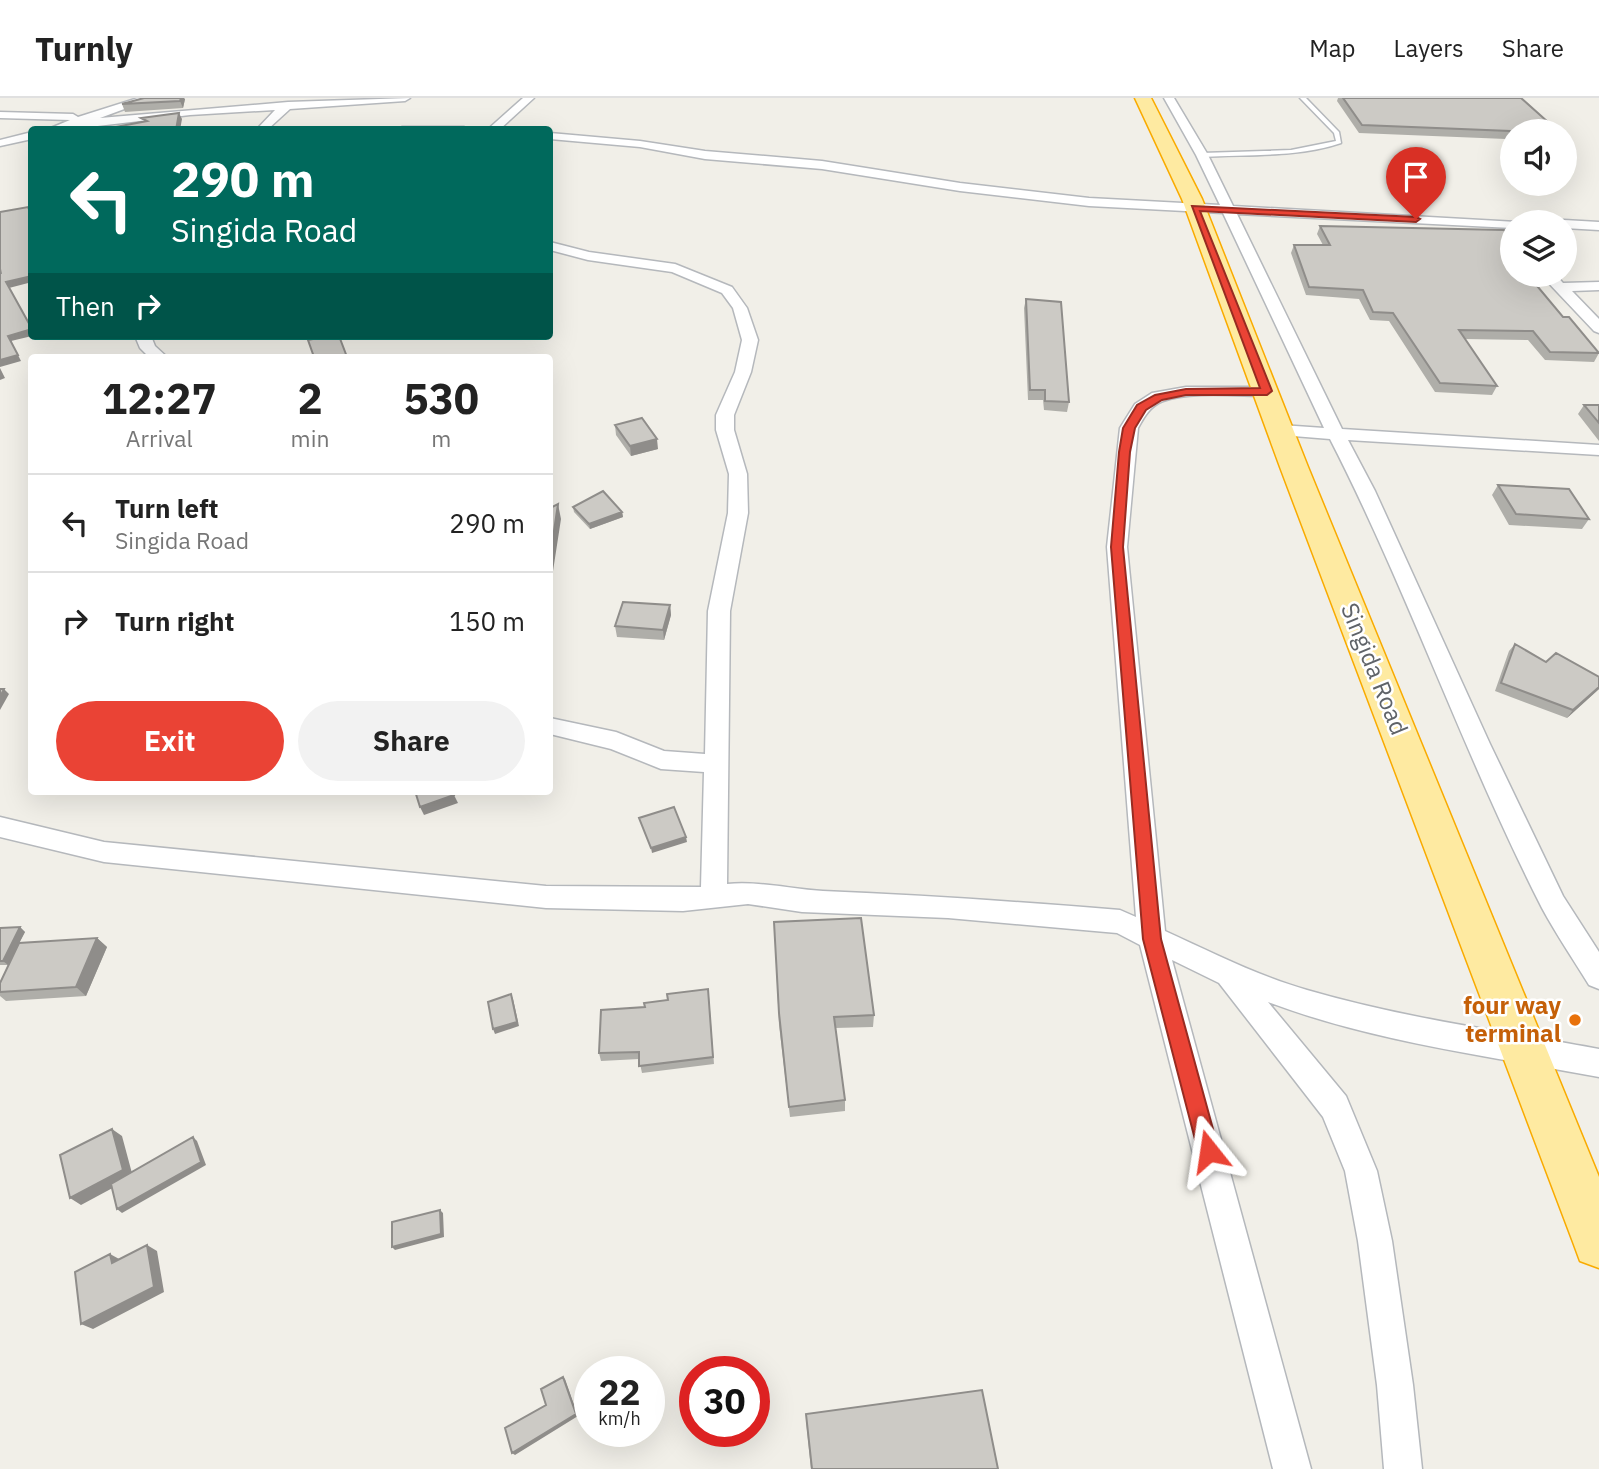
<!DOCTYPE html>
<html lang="en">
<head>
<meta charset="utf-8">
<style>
	:root { --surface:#fff; --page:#f2f2f2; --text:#222; --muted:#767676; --line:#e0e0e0; --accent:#ea4335 }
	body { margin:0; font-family:"IBM Plex Sans",sans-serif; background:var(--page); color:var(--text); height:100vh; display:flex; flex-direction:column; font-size:26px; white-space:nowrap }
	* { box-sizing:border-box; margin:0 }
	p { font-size:23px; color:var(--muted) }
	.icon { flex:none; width:38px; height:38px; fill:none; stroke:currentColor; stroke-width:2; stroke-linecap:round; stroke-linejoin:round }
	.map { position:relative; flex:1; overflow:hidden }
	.panel { position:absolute; left:28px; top:256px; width:525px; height:441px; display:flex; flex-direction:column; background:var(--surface); border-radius:7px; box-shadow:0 7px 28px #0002 }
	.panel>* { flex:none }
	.guide { position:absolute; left:28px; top:28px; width:525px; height:214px; border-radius:7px; box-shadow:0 7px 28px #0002; background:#00695c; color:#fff; overflow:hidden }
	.controls { position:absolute; left:1500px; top:21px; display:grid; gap:14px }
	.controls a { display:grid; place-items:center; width:77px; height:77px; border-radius:50%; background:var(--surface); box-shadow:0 7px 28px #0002; font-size:35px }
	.speed { position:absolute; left:574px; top:1258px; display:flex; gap:14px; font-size:35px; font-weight:700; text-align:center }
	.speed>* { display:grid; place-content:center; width:91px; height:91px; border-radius:50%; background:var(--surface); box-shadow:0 7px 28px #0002; line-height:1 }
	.speed small { font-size:18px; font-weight:400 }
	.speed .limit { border:10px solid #d22; background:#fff; color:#111 }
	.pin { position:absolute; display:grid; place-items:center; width:60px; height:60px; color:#fff; margin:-72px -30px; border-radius:50% 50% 50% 0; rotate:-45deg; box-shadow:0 0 7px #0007 }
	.pin .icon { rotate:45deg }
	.me { position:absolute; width:77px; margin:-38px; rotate:345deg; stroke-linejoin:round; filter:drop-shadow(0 0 5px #0008) }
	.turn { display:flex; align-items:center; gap:24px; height:147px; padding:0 28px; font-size:32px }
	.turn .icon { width:91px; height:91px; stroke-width:2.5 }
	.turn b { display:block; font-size:49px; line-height:60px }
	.then { display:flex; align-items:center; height:66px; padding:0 28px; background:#0003; gap:14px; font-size:26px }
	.eta { display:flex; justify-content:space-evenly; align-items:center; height:119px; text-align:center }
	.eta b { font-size:42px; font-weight:700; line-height:49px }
	.button { display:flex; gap:14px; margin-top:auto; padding:14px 28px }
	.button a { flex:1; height:80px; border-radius:42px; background:var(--accent); color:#fff; font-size:28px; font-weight:700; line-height:80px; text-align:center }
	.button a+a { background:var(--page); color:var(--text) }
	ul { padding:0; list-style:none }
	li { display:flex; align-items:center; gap:21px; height:98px; padding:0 28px; border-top:2px solid var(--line) }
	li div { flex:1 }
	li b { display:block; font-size:26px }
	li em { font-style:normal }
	header { display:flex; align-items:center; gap:42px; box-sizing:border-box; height:98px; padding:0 35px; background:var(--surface); border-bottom:2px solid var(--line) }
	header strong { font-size:33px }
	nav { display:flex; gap:38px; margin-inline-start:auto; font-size:24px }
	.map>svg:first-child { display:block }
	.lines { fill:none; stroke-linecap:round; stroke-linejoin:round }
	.service-casing { stroke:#b5b8bc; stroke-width:3 }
	.minor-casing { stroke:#b5b8bc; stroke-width:3 }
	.trunk-casing { stroke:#f9ab00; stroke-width:3 }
	.service { fill:#fff; fill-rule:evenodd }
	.minor { fill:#fff; fill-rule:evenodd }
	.trunk { fill:#feeaa1; fill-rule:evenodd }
	.wall { fill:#afaea9 }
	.shaded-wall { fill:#8f8d8a }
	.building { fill:#cccac5; stroke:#8f8d8a; stroke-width:2 }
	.route { fill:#ea4335; stroke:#982c22; stroke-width:2 }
	.food-dot { fill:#e8710a; stroke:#fff; stroke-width:2.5 }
	.labels { text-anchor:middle; stroke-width:5; stroke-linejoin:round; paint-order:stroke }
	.street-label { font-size:24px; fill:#5f6368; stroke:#fff }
	.food-label { font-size:24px; font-weight:bold; fill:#c56008; stroke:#fff; text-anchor:end }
</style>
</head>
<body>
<header>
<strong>Turnly</strong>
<nav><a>Map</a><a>Layers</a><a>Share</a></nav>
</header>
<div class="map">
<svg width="1599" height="1371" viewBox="0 0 1599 1371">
	<rect width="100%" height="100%" fill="#f1efe8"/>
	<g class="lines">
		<g class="service-casing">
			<path id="service" d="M1300,0H1306L1339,34L1341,45C1296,60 1249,56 1202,59L1199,57L1202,55L1291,52L1336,43L1334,35Z"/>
		</g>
		<g class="minor-casing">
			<path id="minor" d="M138,0H154L100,20L288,4L410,0L405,3L290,11L267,32H256L275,12L190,17L64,32H46L70,22L0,20V14L73,16L78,19Z
				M523,0H534L499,32H487Z
				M1164,0H1174L1208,57L1233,108L1517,124H1512V130L1237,116L1342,331L1599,347V357L1348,342L1375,393L1490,646L1563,798L1599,854V891L1589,887C1573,861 1556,836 1542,810C1464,657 1408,493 1330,341L1281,337L1272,332L1281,327L1324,330L1223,115L1089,108L960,93L822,71L705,61L640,49L550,41V35L640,43L705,53L822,63L960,85L1089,100L1220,107L1196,57Z
				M402,29H464L469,32H397Z
				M32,34V41L0,48V42Z
				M1564,122L1599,124V132L1564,130V124H1559Z
				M550,144L589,154L675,166L732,189L747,210L758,242L751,274L734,317V332L747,376L748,415L730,513L727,786C759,783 791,791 823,793C922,797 1021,804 1120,812L1136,819L1107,449L1120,330L1135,306L1152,295L1186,289H1273L1275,293L1267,298C1238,298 1190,293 1163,303C1150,308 1144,319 1138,330L1127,449L1165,833C1211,854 1258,878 1307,892C1402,920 1502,933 1599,951V979C1489,958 1374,944 1268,904L1346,998L1377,1073L1392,1143L1413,1287L1422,1371H1384L1377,1287L1358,1143L1345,1073L1323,1019L1219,885L1172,862L1311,1371H1273L1140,847L1117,835L948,820L802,814L748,806L683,813L546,810L104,764L0,739V719L104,744L546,788L701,789L704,674L661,671L611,651L550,636V620L616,634L664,653L705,656L708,513L728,415L729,376L716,332V317L735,274L742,242L733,210L722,195L672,174L588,162L550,152Z
				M1541,177H1556L1563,185L1599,184V192L1572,193L1599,221V235L1594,233Z
				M135,238H151L155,248L167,259H149L140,250Z"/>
		</g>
		<g class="trunk-casing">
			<path id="trunk" d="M1135,0H1151L1202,101L1308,369L1599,1079V1170L1580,1163L1573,1144L1280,369L1182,101Z"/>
		</g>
		<use href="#service" class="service"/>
		<use href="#minor" class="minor"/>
		<use href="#trunk" class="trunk"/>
	</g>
	<path class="wall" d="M1338,0H1521L1512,33V49H1506V41L1359,35L1337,3Z
		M185,1L183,10L125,14L122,6Z
		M1320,128L1512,177H1538L1536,181H1531L1563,219L1599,255L1594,264L1545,262L1528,242L1465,241L1497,288L1492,297L1435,294L1389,223L1370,222L1359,201L1306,197L1291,155L1294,147H1323L1317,136Z
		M1026,201L1069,304L1067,314L1044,312L1043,302H1028L1024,210Z
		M1584,307H1599V343L1578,316Z
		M615,327L658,351L631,358L616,337Z
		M1498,387L1589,421L1582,431L1509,427L1492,397Z
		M573,409L622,414L623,419L590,431L574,414Z
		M670,507L671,517L664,542L617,539L615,528Z
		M1515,546L1546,564L1599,591L1567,620L1495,593L1509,553Z
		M774,824L874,917L873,929L835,930L845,1002V1013L790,1019L779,927Z
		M20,829L25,834L19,845L97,840L107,849L86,898L6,903L0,898V885L8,867H0V830Z
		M709,899L714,966L642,975L639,961L601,963L599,955L645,909Z
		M806,1316L998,1371H811L806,1323Z"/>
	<path class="shaded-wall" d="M181,0H184L185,1L183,10L180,3Z
		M179,15L182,21L180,32H176Z
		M32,178V184L9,190L6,184Z
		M32,231V238L11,243L21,263L0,269V262L8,238Z
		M0,270L5,280L0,282Z
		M657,341L658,351L631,358L630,348Z
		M558,406L561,421L551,486L550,478V460Z
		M622,414L623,419L590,431L589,426Z
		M670,507L671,517L664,542L663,532Z
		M1599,589V591L1567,620L1573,612Z
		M4,591L9,596L0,612V599Z
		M454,697L458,705L424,717L420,709Z
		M686,739L687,744L652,755L651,750Z
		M20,829L25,834L8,867L3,863Z
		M97,840L107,849L86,898L76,889Z
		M511,896L513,901L519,928L495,936L493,931Z
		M112,1031L122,1038L133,1079L81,1107L70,1100Z
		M193,1039L197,1043L206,1067L122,1115L117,1111Z
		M440,1112L443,1115L444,1139L395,1152L392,1149Z
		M147,1147L157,1153L164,1194L93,1231L81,1226Z
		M110,1156L121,1162L112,1165Z
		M563,1279L565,1281L578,1318L515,1357L512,1355L576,1316Z"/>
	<path class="building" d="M144,0H181L180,3L122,6Z
		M1343,0H1521L1558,33H1512V41H1510V33L1362,27Z
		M179,15L176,32H100L147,23L141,20Z
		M28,109L32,118V178L6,184L32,231L8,238L18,257L0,262V174L1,176L0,171V114Z
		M1320,128L1504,132L1512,142V177H1528L1563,219H1569L1599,255L1550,254L1533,233L1459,232L1497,288L1440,285L1393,215L1373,214L1363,192L1309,189L1294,147H1330Z
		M1026,201L1061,204L1069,304L1045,303V292H1030Z
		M328,238H339L347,259H314L308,242Z
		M1584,307H1599V325Z
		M642,320L657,341L630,348L615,327Z
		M1498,387L1569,391L1589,421L1516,416Z
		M603,393L622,414L589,426L573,409Z
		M558,406L550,460V410Z
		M623,504L670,507L663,532L615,528Z
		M1515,546L1546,564L1556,555L1599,579V589L1573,612L1501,585Z
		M0,591H4L0,599Z
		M415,693H453L454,697L420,709Z
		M674,709L686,739L651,750L639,720Z
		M861,820L874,917L834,919L845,1002L789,1009L779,915L774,824Z
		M20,829L3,863H0V830Z
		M97,840L76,889L0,894V885L19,845Z
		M708,891L713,959L639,968V954L599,955L601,912L645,909L644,905L668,902L667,896Z
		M511,896L517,924L493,931L488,904Z
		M112,1031L123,1072L70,1100L60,1057Z
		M193,1039L201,1064L117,1111L111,1086Z
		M440,1112L441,1136L392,1149V1124Z
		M147,1147L154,1189L81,1226L75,1174L110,1156L112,1165Z
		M563,1279L576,1316L512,1355L505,1330L546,1307L541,1291Z
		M982,1292L998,1371H812L806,1316Z"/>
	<path class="route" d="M1192,108L1416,119L1420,121L1416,124L1200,113L1272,293L1267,297H1186L1162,302L1146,312L1135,330L1130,354L1123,449L1161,841L1219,1053L1216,1060L1209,1063L1201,1060L1198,1053L1143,841L1111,449L1119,354L1123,330L1137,307L1155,297L1186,291L1260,290Z"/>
	<circle class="food-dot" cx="1575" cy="922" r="7"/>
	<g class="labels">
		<g class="street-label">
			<text transform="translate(1374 571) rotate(68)" y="8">Singida Road</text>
		</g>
		<g class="food-label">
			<text x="1561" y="916">four way<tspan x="1561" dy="28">terminal</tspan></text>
		</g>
	</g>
</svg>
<div class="controls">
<a><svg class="icon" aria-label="sound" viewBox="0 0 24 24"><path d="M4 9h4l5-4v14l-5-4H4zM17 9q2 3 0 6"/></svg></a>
<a><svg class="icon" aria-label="layers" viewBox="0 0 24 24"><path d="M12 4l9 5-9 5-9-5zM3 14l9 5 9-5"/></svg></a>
</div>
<div class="speed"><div>22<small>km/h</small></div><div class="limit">30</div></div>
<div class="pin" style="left:1416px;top:121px;background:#d93025"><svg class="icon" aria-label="arrive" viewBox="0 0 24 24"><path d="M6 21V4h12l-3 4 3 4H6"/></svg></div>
<svg class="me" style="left:1209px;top:1053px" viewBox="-20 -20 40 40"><path d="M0-17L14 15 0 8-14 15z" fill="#ea4335" stroke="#fff" stroke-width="4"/></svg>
<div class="guide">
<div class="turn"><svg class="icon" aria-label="left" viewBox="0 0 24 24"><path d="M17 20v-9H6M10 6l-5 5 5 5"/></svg><div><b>290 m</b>Singida Road</div></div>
<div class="then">Then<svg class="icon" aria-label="right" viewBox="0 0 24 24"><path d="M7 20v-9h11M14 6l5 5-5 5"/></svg></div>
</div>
<section class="panel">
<div class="eta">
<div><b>12:27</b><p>Arrival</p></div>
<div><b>2</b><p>min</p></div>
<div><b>530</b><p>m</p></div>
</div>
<ul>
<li><svg class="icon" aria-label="left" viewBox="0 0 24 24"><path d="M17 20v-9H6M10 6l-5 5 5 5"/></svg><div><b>Turn left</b><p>Singida Road</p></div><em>290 m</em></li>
<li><svg class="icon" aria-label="right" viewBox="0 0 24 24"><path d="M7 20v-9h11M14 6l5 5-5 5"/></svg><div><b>Turn right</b></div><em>150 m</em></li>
</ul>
<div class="button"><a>Exit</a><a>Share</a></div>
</section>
</div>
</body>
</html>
